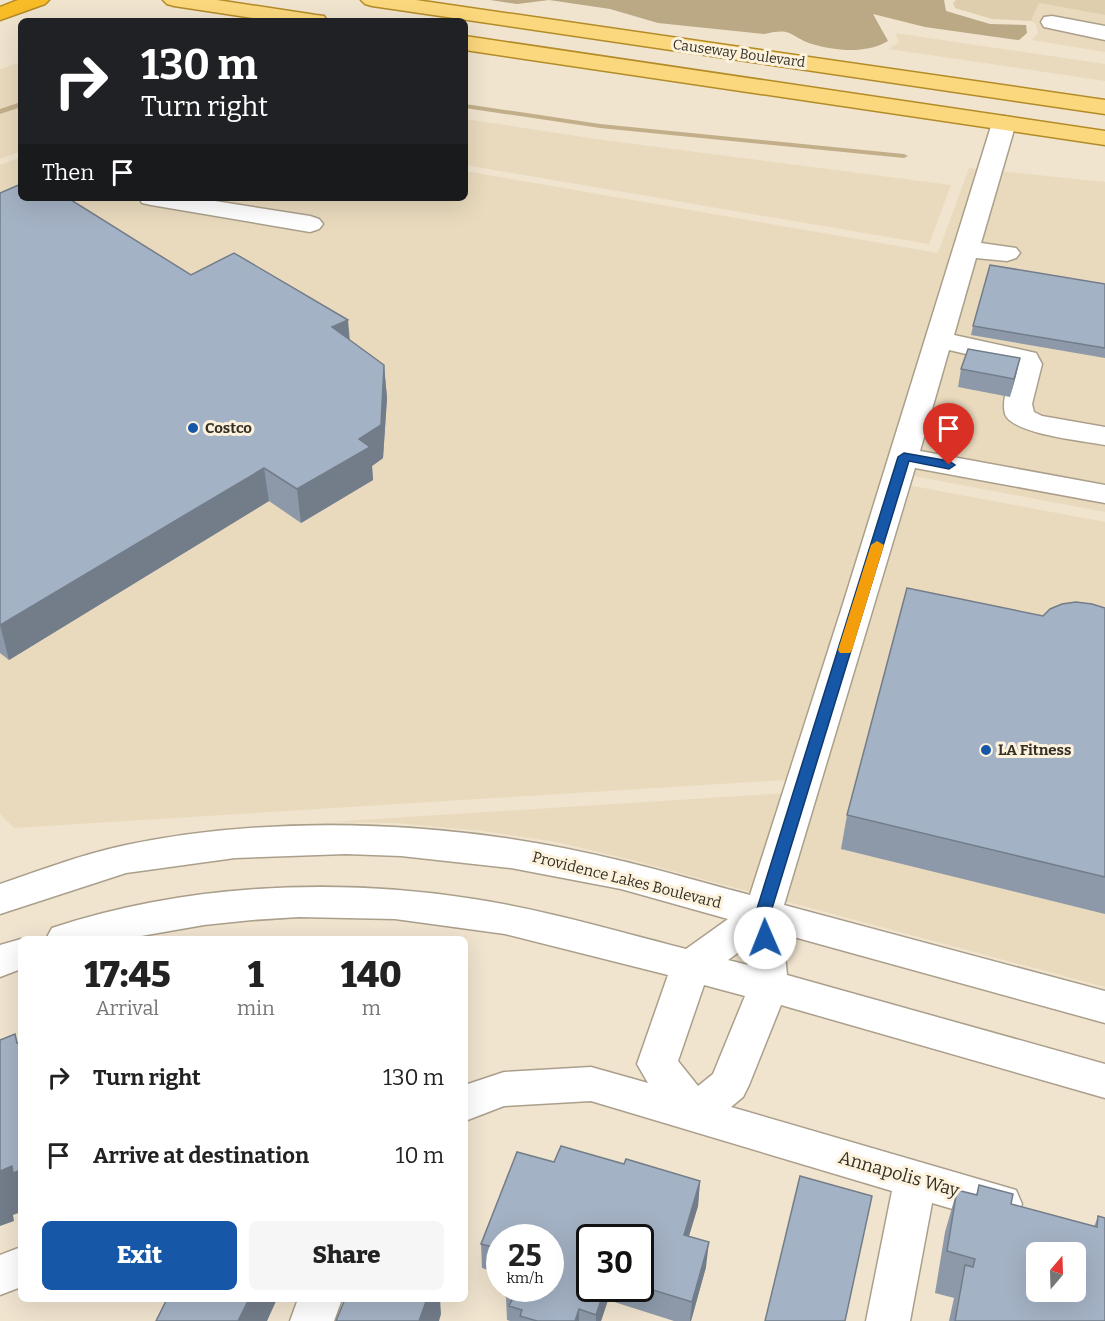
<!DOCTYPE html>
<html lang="en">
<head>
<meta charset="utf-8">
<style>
	:root { --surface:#fff; --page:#f6f6f6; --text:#222; --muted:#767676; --accent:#1657a7 }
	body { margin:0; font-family:Bitter,serif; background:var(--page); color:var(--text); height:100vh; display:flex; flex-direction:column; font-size:22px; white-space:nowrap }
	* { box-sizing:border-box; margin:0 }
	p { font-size:20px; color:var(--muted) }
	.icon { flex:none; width:33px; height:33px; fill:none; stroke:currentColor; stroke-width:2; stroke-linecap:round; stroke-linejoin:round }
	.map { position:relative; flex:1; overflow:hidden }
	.side { position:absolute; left:18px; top:936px; width:450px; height:366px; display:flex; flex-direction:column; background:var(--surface); border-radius:9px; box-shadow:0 6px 24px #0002 }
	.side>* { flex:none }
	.hud { position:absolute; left:18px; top:18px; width:450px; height:183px; border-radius:9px; box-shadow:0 6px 24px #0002; background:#202124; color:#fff; overflow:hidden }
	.needle { width:39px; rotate:19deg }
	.controls { position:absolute; left:1026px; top:1242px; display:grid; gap:12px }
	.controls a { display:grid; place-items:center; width:60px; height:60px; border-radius:9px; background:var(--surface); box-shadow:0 6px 24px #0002; font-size:30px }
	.speed { position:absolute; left:486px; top:1224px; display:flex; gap:12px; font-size:30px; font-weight:700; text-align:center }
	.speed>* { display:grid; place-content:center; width:78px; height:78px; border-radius:50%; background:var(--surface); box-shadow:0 6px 24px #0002; line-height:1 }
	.speed small { font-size:15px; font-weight:400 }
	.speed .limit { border:3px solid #111; border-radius:9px; background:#fff; color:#111 }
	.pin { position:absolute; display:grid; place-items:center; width:51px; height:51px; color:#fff; margin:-62px -26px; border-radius:50% 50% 50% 0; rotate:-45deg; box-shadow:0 0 6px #0007 }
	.pin .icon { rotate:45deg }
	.me { position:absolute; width:66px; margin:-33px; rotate:359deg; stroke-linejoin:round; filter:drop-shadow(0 0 4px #0008) }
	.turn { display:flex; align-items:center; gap:21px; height:126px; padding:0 24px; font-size:27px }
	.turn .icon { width:78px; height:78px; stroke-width:2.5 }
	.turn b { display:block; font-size:42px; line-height:51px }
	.then { display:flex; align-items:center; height:57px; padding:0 24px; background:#0003; gap:12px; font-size:22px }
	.eta { display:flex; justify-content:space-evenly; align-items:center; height:102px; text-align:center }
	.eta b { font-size:36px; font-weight:800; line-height:42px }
	.primary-button { display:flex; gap:12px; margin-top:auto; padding:12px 24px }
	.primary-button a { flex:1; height:69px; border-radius:9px; background:var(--accent); color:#fff; font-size:24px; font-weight:800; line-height:69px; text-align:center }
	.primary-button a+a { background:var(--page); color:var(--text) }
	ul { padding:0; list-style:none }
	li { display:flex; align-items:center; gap:18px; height:78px; padding:0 24px }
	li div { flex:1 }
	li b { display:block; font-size:22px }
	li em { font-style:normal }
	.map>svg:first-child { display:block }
	.built { fill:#e9dabd }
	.green { fill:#dfcead }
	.forest { fill:#bba884 }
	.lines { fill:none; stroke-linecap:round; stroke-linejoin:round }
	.stream { fill:#c2af8a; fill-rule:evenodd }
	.minor-casing { stroke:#aa9f8b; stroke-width:3 }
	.major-casing { stroke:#b38b27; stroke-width:3 }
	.highway-casing { stroke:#b38b27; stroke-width:3 }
	.minor { fill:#fff; fill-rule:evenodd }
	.major { fill:#fbd77d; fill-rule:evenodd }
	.highway { fill:#f8bc27; fill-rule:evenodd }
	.wall { fill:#8d99a9; fill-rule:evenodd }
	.shaded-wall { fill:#737d8a }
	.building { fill:#a4b2c5; stroke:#737d8a; stroke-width:1.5; fill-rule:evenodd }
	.route { fill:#1657a7; stroke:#0e396d; stroke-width:1.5 }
	.slow { fill:#f59e0b }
	.poi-dot { fill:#1657a7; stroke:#fdf2dc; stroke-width:2 }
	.labels { text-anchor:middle; stroke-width:6; stroke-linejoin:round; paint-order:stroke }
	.far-street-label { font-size:14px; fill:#343027; stroke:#fdf2dc }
	.poi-label { font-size:15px; font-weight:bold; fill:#343027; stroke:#fdf2dc; text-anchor:start }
	.street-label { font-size:15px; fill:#343027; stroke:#fdf2dc }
	.near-street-label { font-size:18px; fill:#343027; stroke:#fdf2dc }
</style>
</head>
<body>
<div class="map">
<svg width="1105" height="1321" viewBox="0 0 1105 1321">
	<rect width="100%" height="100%" fill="#f0e4cf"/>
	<path class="built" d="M1039,3L1105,15V52L1032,40L1038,33L1036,24L1031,21Z
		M895,33L1105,64V81L889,49L899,42Z
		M21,62V151L0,159V69Z
		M465,119L596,139L951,185L929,244L465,165Z
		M21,157V198H465V171L938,253L969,168L1105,182V512L887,471L785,780L14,828L0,814V165Z
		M897,483L1105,522V987L628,859L556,842L483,831L395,823L329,822L787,793Z"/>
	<path class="green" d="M956,0H1105V15L1039,3L1031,21L992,19L955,8L953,3Z"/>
	<path class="forest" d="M490,0H944L946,11L990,24L1026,25L1027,33L1019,40L1010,39L925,27L873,14L888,41C866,54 836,51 812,44C788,36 794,27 764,34L658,23L610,9L549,0L517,4Z"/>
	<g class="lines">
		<path class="stream" d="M21,102V107L0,114V109Z
			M465,104L600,124L904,154L908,156L904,158L600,128L465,108Z"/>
		<g class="minor-casing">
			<path id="minor" d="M1052,16L1105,26V40L1044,27L1041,22L1044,17Z
				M1004,116L1012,118L1016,123L981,243L1016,248L1020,253L1016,258L1007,261L976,258L954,335L1036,353L1042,364L1032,404L1034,412L1042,416L1105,427V445C1085,441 1012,434 1005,414C1001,399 1010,379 1014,365L949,350L920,451L1105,485V503L915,468L784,905L1105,991V1023L783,934L787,975L1105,1064V1098L781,1005L749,1085L743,1097L731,1107L1016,1190L1022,1204L1016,1218L1001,1223L932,1203L910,1321H866L892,1191L591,1101L504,1106L465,1121V1085L504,1072L591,1067L648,1083L637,1064L668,975L505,934L395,919L299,917L252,920L204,925L124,939H46L52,928C185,884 336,877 474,899C546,910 616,931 686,949L728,919L621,889L511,868L401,856L346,854L235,858L126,873L0,914V884C41,870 83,854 126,845C285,812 465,822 622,861C665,871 707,884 750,895L843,604L992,123L996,118ZM746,947L748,965L728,960ZM704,985L745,996L713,1074L698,1086L678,1061Z
				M139,198H196L310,216L319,219L323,224L319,229L310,232L151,205L142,203Z
				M21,939V969L0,977V945Z
				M21,1247V1287L0,1295V1255Z
				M298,1299H342L334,1321H290Z"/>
		</g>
		<g class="major-casing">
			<path id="major" d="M163,0H217L316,15L324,16L327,21H273L174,6L167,4Z
				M361,0H416L1105,100V114L372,6L365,4Z
				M465,36L1105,131V145L465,50Z"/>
		</g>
		<g class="highway-casing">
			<path id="highway" d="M18,0H49L45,4L0,20V7Z"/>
		</g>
		<use href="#minor" class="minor"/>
		<use href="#major" class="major"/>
		<use href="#highway" class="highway"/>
	</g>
	<path class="wall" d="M0,193L191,275L350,340L384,365L387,398L383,458L372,466L373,480L301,523L269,501L9,660L0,653Z
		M1105,284V358L971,335L973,326Z
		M1020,358L1010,397L958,387L961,369Z
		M1105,608V914L841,849L847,815L1043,616Z
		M554,1162L624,1164L700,1181L698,1206L689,1236L706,1267L691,1321H674L608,1300L601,1321H510L507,1320L506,1296L550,1238H500V1274L482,1268L481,1244ZM640,1238V1288H590Z
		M979,1185L1011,1204L1094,1227L1098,1216L1105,1321H949L954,1298L935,1293L945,1232L957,1190L976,1195Z"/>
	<path class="shaded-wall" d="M348,320L351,353L332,327Z
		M1020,358L1016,376L1010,397L1014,379Z
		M384,365L387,398L383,458L372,466L373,480L301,523L297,489L359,439Z
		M264,468L269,501L9,660L0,625Z
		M12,1166L21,1170V1212L13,1215L14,1221L0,1226V1171Z
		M700,1181L698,1206L682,1259L684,1235Z
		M467,1225L468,1233L465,1241V1231Z
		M709,1242L706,1267L691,1321H690L692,1302Z
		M605,1288H608V1300L601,1321H596V1315Z
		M249,1299H277L267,1321H238Z
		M427,1299H440L441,1314L439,1321H419Z
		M579,1309V1321H575Z"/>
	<path class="building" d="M21,184V198H68L191,275L234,253L348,320L332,327L384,365L381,425L359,439L370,447L297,489L264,468L0,625V193Z
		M990,265L1105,284V348L973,326Z
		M968,349L1020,358L1014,379L961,369Z
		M907,588L1043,616L1050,609L1062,604L1076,602L1092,604L1105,608V877L847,815Z
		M15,1034L17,1043L21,1042V1170L13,1173L12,1166L0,1171V1040Z
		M561,1146L624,1164L626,1159L700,1181L684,1235L709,1242L692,1302L640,1286V1238H590V1288H605L596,1315L579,1309L575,1321H537L520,1316L522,1310L509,1306L513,1298L506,1296L509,1288H550V1238H500V1249L481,1244L517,1152L554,1162Z
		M800,1176L872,1196L845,1321H765Z
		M979,1185L1013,1194L1011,1204L1097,1227L1098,1216L1105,1218V1321H955L965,1265L973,1267L975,1259L947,1251L957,1190L977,1195ZM1036,1252H1076V1292H1036Z
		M167,1299H249L238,1321H156Z
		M345,1299H427L419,1321H336Z"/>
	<path class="route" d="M904,453L949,461L955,465L949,469L909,461L770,915L772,938L770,943L765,945L759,943L755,915L898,457Z"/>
	<path class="slow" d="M877,541L884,545L852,650L850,653H840L838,650L871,545Z"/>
	<g class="poi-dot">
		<circle cx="193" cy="428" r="6"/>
		<circle cx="986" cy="750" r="6"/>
	</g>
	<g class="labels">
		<g class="far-street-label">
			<text transform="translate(739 53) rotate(8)" y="5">Causeway Boulevard</text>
		</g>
		<g class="poi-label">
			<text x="205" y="433">Costco</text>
			<text x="998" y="755">LA Fitness</text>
		</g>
		<g class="street-label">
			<text transform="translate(627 880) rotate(14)" y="5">Providence Lakes Boulevard</text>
		</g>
		<g class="near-street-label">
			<text transform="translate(899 1174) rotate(16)" y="6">Annapolis Way</text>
		</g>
	</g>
</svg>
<div class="controls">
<a><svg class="needle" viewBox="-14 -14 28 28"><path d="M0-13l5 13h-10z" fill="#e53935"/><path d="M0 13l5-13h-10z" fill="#767676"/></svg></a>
</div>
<div class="speed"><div>25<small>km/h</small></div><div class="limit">30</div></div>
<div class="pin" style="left:949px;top:465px;background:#d93025"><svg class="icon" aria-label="arrive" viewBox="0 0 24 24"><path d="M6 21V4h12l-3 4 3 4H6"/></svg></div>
<svg class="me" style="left:765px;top:938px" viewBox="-20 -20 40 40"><circle r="19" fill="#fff"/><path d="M0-13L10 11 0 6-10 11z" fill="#1657a7"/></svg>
<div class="hud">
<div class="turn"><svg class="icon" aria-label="right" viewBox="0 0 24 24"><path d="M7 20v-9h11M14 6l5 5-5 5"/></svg><div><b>130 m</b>Turn right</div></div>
<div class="then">Then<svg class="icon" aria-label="arrive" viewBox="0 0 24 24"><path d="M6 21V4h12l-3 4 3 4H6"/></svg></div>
</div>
<section class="side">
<div class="eta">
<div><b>17:45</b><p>Arrival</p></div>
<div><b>1</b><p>min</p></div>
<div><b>140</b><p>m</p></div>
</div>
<ul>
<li><svg class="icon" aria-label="right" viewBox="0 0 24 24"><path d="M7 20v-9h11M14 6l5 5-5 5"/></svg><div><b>Turn right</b></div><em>130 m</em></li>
<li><svg class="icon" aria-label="arrive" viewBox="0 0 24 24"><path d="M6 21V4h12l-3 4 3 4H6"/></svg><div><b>Arrive at destination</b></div><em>10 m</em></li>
</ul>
<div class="primary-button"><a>Exit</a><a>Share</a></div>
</section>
</div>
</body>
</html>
